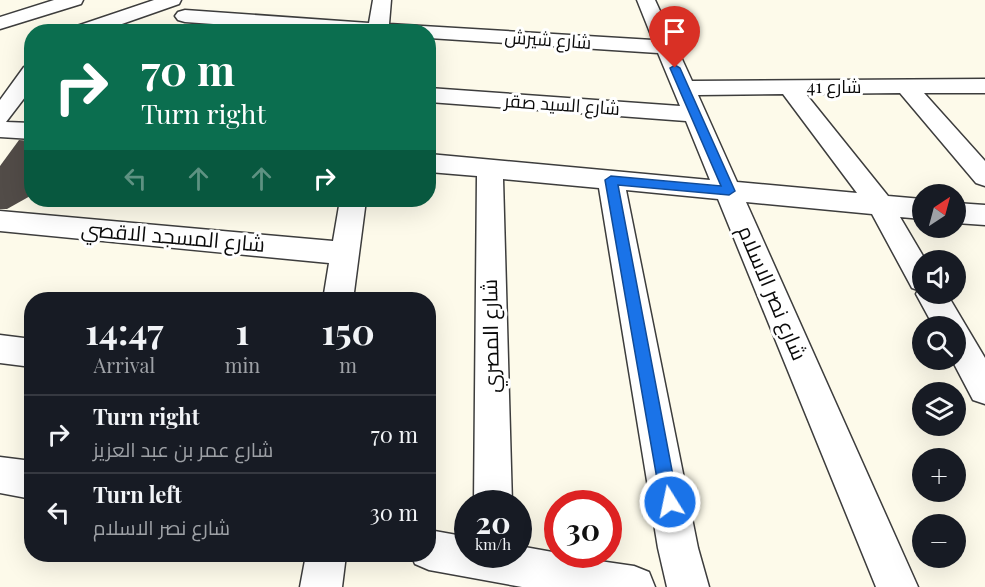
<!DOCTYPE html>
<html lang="en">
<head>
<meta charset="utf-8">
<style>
	:root { --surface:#171b24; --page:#242831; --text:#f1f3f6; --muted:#9ea1a6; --line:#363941 }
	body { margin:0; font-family:"Playfair Display",Cairo,serif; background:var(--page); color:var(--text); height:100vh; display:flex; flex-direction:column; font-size:22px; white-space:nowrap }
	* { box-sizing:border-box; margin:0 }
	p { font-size:20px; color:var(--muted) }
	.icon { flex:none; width:33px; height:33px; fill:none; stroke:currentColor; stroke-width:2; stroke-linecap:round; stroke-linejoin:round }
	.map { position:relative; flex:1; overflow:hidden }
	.panel { position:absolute; left:24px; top:292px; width:412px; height:270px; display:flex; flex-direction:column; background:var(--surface); border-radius:24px; box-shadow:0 6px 24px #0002 }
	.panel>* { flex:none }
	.banner { position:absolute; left:24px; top:24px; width:412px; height:183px; border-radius:24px; box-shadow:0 6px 24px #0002; background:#0b6e4f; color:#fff; overflow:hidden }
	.needle { width:39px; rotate:36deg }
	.buttons { position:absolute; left:912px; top:184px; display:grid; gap:12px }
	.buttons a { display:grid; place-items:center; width:54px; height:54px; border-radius:50%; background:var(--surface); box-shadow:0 6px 24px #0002; font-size:30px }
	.speed { position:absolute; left:454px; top:490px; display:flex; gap:12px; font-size:30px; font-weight:700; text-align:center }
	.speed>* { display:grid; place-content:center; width:78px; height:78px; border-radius:50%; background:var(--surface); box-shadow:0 6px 24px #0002; line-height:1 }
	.speed small { font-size:15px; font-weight:400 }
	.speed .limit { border:9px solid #d22; background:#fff; color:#111 }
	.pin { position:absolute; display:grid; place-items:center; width:51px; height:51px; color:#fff; margin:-62px -26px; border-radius:50% 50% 50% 0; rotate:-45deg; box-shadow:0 0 6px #0007 }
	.pin .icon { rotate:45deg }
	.me { position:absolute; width:66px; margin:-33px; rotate:350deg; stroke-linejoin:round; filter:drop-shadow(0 0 4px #0008) }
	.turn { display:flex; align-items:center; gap:21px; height:126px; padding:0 18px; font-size:27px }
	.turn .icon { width:78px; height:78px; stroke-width:2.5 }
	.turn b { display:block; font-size:42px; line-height:51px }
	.lanes { display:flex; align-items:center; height:57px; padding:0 18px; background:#0003; justify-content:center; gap:30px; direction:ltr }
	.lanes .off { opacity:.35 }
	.eta { display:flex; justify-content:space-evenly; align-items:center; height:102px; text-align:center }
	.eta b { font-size:36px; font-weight:700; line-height:42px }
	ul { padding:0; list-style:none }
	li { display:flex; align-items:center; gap:18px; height:78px; padding:0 18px; border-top:2px solid var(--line) }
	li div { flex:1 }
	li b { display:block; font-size:22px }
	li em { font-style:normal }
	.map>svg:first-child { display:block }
	.building { fill:#524c48 }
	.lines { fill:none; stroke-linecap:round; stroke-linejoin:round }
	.street-casing { stroke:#3d3d3d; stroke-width:3 }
	.street { fill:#fff; fill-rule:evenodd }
	.route { fill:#1a73e8; stroke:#114b97; stroke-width:1.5 }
	.labels { text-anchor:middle; stroke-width:6; stroke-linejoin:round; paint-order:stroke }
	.far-street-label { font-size:18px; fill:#0a0a0a; stroke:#fff }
	.street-label { font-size:21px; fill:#0a0a0a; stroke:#fff }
</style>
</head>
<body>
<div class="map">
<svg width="985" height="587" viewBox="0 0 985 587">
	<rect width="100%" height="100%" fill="#fdfaea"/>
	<path class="building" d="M19,140L32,141V195L7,209H0V166Z"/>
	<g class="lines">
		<g class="street-casing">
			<path id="street" d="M54,0H83L81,4L0,29V17Z
				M154,0H181L179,4L99,32H68L71,28Z
				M373,0H391L389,24L653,40L637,0H655L692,81L985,79V93H924L985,161V186L976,183L900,93L806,94L888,196L922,199V219L900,217L926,261H922V294H947L985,358V404L973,400L952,360H956V327H934L916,294L918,290L912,288L872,214L746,202L918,587H876L718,199L626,190L698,548L709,587H667L658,548L599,188L503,179L512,504H474L477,176L429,172V154L710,180L686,121L429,102V88L680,106L658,53L429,38V32H324L185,22L178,20L175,16L178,12L185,10L369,23ZM783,94L857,193L737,182L698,95Z
				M32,66V88L6,122L32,123V139L0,137V100L24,67Z
				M340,200H366L353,300H323L329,263L0,231V211L333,241Z
				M956,203L985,205V225L956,223Z
				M0,335L32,339V367L0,363Z
				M0,457L32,461V499L0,493Z
				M429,530L468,537V555H519V546L558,553V555L634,566L649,572L655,587H522L429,570L415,564L411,555H429Z
				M306,555H346L342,587H300Z"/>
		</g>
		<use href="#street" class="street"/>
	</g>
	<path class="route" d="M675,65L680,68L735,191L729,195L618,185L678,502L676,508L670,510L664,508L661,502L605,180L611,176L721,186L670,68Z"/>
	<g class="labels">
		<g class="far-street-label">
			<text transform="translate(548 40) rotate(4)" y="6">شارع شيرش</text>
			<text x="834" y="93">شارع 41</text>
			<text transform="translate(562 105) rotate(4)" y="6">شارع السيد صقر</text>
		</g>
		<g class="street-label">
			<text transform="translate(173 237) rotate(5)" y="7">شارع المسجد الاقصي</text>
			<text transform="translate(772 293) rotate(67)" y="7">شارع نصر الاسلام</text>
			<text transform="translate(491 336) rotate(-91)" y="7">شارع المصري</text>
		</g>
	</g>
</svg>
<div class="buttons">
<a><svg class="needle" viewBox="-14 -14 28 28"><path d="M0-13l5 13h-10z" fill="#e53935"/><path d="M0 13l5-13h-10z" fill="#9ea1a6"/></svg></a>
<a><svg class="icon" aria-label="sound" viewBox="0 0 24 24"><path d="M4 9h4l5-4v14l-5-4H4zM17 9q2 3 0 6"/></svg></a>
<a><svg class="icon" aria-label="search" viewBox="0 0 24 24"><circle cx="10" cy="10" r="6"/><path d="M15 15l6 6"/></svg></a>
<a><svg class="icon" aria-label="layers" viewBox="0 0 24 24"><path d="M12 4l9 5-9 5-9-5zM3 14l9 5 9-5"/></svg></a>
<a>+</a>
<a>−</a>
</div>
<div class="speed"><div>20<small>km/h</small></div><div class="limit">30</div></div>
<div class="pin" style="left:675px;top:68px;background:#d93025"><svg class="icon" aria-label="arrive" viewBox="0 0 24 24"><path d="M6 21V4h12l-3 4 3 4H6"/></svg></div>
<svg class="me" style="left:670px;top:502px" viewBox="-20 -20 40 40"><circle r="17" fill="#1a73e8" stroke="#fff" stroke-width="3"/><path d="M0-11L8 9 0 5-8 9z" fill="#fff"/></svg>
<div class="banner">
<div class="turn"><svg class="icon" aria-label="right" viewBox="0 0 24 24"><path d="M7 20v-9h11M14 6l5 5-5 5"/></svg><div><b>70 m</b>Turn right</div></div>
<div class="lanes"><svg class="icon off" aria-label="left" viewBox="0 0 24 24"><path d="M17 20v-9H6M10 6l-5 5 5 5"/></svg><svg class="icon off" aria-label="ahead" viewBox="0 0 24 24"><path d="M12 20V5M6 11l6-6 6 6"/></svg><svg class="icon off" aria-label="ahead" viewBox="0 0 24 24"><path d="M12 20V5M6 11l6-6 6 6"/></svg><svg class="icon" aria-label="right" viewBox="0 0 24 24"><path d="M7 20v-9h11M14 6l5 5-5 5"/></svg></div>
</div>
<section class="panel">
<div class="eta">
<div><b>14:47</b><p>Arrival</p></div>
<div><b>1</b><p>min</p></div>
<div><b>150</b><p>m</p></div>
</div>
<ul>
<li><svg class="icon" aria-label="right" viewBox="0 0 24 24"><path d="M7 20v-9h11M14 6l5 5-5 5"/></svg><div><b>Turn right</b><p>شارع عمر بن عبد العزيز</p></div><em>70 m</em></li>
<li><svg class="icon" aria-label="left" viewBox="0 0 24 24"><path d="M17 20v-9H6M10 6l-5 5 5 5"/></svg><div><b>Turn left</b><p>شارع نصر الاسلام</p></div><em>30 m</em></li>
</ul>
</section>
</div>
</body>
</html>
